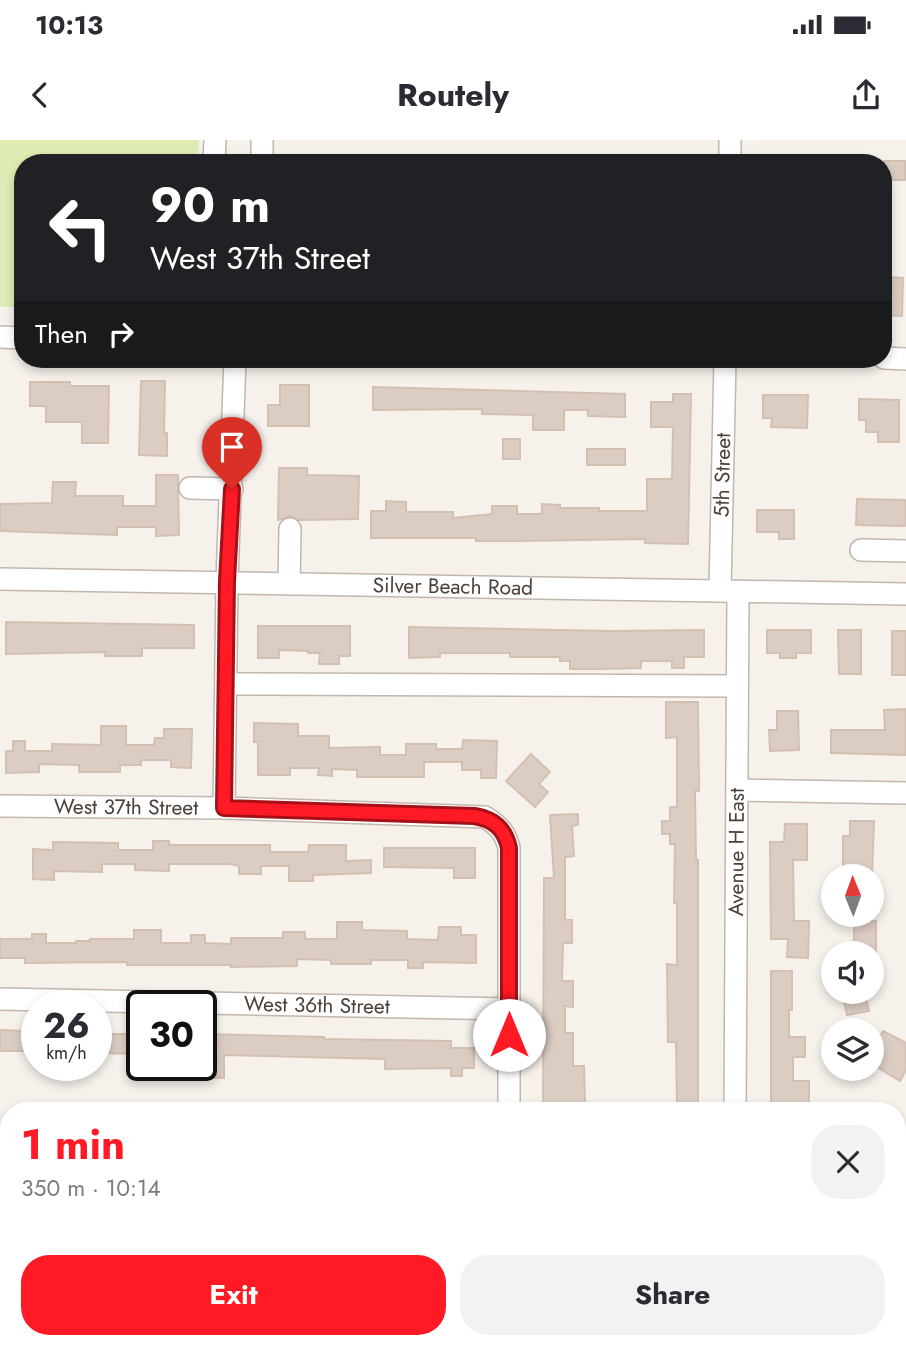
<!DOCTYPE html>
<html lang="en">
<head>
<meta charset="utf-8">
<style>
	:root { --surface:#fff; --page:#f2f2f3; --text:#2b2b33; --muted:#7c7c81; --accent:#ff1a25 }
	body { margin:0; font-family:Jost,sans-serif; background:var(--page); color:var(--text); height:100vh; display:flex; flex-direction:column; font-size:26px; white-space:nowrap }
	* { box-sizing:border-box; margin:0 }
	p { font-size:23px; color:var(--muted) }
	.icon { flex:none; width:38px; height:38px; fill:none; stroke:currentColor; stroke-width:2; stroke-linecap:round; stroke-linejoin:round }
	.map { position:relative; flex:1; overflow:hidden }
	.details { position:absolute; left:0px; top:962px; width:906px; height:247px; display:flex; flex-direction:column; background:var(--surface); border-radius:28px 28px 0 0; box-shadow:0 4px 10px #0003 }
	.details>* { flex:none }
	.banner { position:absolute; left:14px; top:14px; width:878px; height:214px; border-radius:28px; box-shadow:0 4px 10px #0003; background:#202124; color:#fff; overflow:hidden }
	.needle { width:46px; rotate:359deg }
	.buttons { position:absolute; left:821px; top:724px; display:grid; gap:14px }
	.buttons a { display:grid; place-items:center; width:63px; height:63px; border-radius:50%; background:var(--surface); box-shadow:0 4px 10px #0003; font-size:35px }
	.speed { position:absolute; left:21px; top:850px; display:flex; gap:14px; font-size:35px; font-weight:700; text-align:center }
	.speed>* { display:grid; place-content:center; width:91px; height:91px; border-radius:50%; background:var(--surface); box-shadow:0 4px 10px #0003; line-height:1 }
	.speed small { font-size:18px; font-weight:400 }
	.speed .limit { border:4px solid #111; border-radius:10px; background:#fff; color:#111 }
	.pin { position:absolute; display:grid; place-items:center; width:60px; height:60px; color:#fff; margin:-72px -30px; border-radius:50% 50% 50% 0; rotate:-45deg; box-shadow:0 0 7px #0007 }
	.pin .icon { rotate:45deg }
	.me { position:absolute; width:77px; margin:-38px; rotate:0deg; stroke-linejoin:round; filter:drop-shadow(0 0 5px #0008) }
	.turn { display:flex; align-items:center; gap:24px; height:147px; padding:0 21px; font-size:32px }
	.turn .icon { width:91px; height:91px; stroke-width:2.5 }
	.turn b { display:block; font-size:49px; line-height:60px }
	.then { display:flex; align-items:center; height:66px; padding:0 21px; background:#0003; gap:14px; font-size:26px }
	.round { display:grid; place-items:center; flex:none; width:74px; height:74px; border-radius:28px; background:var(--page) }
	.head { display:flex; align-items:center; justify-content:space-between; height:119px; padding:0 21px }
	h1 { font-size:42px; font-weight:700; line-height:52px; color:var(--accent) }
	.button { display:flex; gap:14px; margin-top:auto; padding:14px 21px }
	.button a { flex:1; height:80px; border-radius:28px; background:var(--accent); color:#fff; font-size:28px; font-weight:700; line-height:80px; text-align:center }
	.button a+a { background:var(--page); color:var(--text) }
	.status { display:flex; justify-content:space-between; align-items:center; height:49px; padding:0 35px; background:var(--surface); direction:ltr }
	.status svg { height:19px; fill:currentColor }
	header { display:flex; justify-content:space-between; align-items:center; height:91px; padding:0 21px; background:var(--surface); font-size:32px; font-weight:700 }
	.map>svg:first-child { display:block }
	.green { fill:#deecb3 }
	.building { fill:#dccdc3; stroke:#d4c0b2; stroke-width:2 }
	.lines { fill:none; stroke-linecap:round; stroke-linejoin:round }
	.minor-casing { stroke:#c3b7ad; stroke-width:24 }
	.minor { stroke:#fff; stroke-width:21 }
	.route-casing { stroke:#a61118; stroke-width:18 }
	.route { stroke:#ff1a25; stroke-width:12 }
	.labels { text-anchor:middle; stroke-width:5; stroke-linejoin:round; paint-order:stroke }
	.street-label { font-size:21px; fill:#4c4038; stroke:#fff }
</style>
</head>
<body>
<div class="status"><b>10:13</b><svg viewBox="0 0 49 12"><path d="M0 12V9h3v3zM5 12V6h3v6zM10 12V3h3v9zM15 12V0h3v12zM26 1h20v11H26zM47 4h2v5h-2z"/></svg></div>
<header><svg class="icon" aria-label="back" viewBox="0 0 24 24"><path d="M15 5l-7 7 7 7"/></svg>Routely<svg class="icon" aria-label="share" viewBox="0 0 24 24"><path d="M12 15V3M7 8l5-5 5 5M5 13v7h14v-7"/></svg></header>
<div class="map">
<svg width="906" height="1209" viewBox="0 0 906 1209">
	<rect width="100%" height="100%" fill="#f6f1eb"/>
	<path class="green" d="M0,0H199L198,23H23V167H0Z"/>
	<path class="building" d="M884,21H905V40H884Z
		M884,137L903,138L902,176L884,175Z
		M141,241H165L164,293H167V316L139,315Z
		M30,242H70V246H109L108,303H82V282H46V266H30Z
		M280,245H309V286H268V265H280Z
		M373,247L625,254V277L588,276V270H564V290H533V275L482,274V269L373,270Z
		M673,254H691L688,404L645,403V399L517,401H476V398H371V371H386V361L406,362V372H453V378L492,374V366H517V374H542V364L560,365V368H599V371H647V339H672L673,287H651V262H673Z
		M763,255H808L807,288L771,287L772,278H763Z
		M859,259L899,260V302H878V292H866V280H859Z
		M503,299H520V319H503Z
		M587,309H625V325H587Z
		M279,328H307V335L359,336L358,379L299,380L290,376L278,380Z
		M156,335H178L179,395L156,396V387H117V395L0,391V364L52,363L53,342H76L75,356H123V366H156Z
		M857,359L906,360V386L856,385Z
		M757,370H794V399H779V392H757Z
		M6,482L194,485V508H142V516H105V512L6,514Z
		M258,486H350V516H339V524H319L320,513H308V511L279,510V518H258Z
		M409,487L611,491L704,490V517H684V528H672V521H641V528L601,529H570V521H560V517H510V513H440V517L409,518Z
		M767,490H811V513H796V518H780V513H767Z
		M838,490H861V534H839Z
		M892,491H906V535H892Z
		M666,562H698L699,651H695L696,720H698V965H677L676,902H668L667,824L677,825V763H674L675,704H670V694H662V681H670V667H677V597L666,598Z
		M906,569V615L831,613V590H885L884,570Z
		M777,571H798L799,610L770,611L769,590H777Z
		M254,583L298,584V596H329V608L380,607V615H406V604H436V609H462L463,600L497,601L496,638H481V630H462V622H424V637H357V630L332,629V636L318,635L319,628H290V635H258V602H254Z
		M101,586H126V605H154L155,598H164V589H192L191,628L171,627V620H141V625H120V632H79V625L39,624V632L6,633V611H13V601H25V611H52V604L101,605Z
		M531,614L550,632L539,644L548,652L535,667L506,641Z
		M578,674V685L572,686L574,716L565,717V780H572V803H563L562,841H573V867L565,866V893H573V926H584L585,966H543L544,738H554L550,675Z
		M850,681H874L872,737H843V696H850Z
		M785,684H807V720H793L794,781H809L808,818L787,817L788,799H771L770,702H784Z
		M153,701H169V705H270V712H308L309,705H346V721L371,720V733L313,735V741H289V726H261V734H239V726L231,724H169V731L135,730V724H102V732L54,731V740L33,739V709L53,710V702L118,703V710H153Z
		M384,708H475V738H454V728L384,727Z
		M854,781H876V814H854Z
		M337,782H362V790L407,791V799L438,800L439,787H461V795H476V823L423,822V828H408V820H371V824H331V820L297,819V826L231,827V825H127V822L25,823V818H0V799H32V794H46V803H76V801H90V799H134V790H161V803H191V795H205V803L231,804V798H283V792H305V799H337Z
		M771,831H792V870H789V897H805V917H793V941H809V970H771Z
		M842,852H864L869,871L847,875Z
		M0,890L26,891V911H0Z
		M883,891L906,903V930L900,941L872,924V910Z
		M96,894H142V914L96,913Z
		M201,894L324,897V899L451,901V908H474V928H462V936H451V928L385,929V919L224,915V938L185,937V926H201Z"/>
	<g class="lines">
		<g class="minor-casing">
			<g id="minor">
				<path d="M214,23L215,0"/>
				<path d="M262,23V0"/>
				<path d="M730,23V0"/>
				<path d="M0,197L23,198"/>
				<path d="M884,218L906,219"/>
				<path d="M190,348L232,349"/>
				<path d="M861,410L906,411"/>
				<path id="s1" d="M0,439L906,454"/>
				<path d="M289,444L290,389"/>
				<path id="s2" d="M720,451L725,219"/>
				<path d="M226,544L737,546"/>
				<path d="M737,650L906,653"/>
				<path id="s3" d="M0,666L224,668L485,677C499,686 505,692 509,708V971"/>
				<path d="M224,668L227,441L235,219"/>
				<path id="s4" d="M0,859L509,869"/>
				<path id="s5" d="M735,971L738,452"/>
				<path d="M0,1050H9"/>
				<path d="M509,1209V1200"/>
				<path d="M734,1209V1200"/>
			</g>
		</g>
		<use href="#minor" class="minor"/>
	</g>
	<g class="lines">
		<g class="route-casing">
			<path id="route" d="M232,349L227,441L224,668L474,676C494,679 505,689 509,708V895"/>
		</g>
		<use href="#route" class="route"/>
	</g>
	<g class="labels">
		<g class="street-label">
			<text dy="7" stroke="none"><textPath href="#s2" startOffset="116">5th Street</textPath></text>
			<text dy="7" stroke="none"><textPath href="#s1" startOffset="453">Silver Beach Road</textPath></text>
			<text dy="7" stroke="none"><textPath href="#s3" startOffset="126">West 37th Street</textPath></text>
			<text dy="7" stroke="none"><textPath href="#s5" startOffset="259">Avenue H East</textPath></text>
			<text dy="7" stroke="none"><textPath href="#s4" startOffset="317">West 36th Street</textPath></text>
		</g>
	</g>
</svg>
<div class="buttons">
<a><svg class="needle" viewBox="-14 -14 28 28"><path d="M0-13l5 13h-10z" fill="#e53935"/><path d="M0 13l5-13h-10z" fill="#7c7c81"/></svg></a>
<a><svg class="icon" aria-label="sound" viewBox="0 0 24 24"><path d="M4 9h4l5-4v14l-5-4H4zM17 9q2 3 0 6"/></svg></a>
<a><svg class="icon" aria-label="layers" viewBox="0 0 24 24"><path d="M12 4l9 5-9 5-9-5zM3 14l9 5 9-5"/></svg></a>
</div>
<div class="speed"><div>26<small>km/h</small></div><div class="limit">30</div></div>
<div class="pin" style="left:232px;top:349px;background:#d93025"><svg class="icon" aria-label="arrive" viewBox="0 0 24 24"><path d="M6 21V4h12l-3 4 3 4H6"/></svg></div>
<svg class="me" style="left:509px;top:895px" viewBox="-20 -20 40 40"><circle r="19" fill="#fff"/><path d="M0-13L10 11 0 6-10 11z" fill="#ff1a25"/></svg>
<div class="banner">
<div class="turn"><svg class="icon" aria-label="left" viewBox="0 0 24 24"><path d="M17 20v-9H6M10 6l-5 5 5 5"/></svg><div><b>90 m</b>West 37th Street</div></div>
<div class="then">Then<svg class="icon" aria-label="right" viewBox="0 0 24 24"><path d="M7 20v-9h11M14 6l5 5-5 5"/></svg></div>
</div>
<section class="details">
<div class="head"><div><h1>1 min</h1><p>350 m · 10:14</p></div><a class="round"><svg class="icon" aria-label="close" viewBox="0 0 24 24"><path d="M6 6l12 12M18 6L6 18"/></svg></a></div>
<div class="button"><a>Exit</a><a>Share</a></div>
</section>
</div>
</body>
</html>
